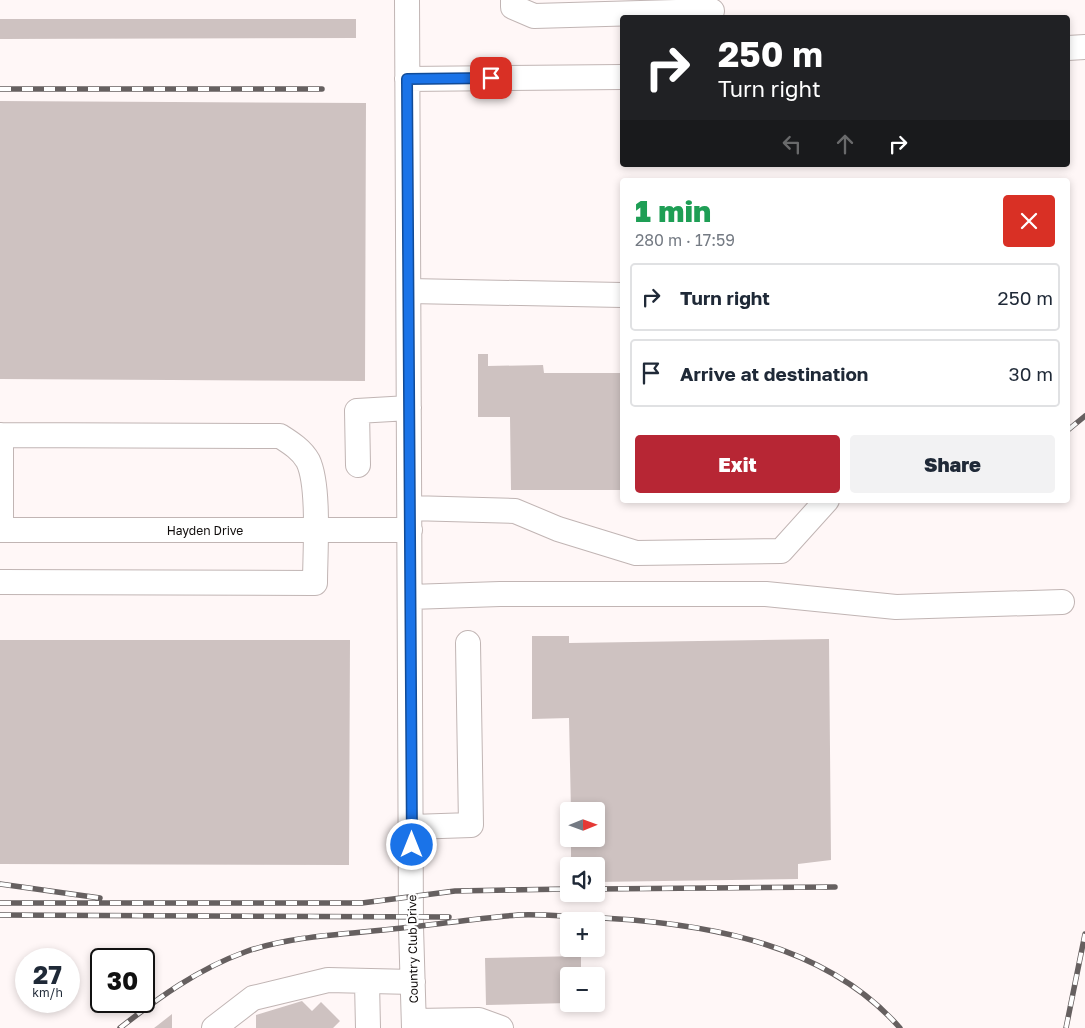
<!DOCTYPE html>
<html lang="en">
<head>
<meta charset="utf-8">
<style>
	:root { --surface:#fff; --page:#f2f2f3; --text:#1f2937; --muted:#747a83; --line:#e0e1e3; --accent:#b72634 }
	body { margin:0; font-family:"Golos Text",sans-serif; background:var(--page); color:var(--text); height:100vh; display:flex; flex-direction:column; font-size:19px; white-space:nowrap }
	* { box-sizing:border-box; margin:0 }
	p { font-size:16px; color:var(--muted) }
	.icon { flex:none; width:28px; height:28px; fill:none; stroke:currentColor; stroke-width:2; stroke-linecap:round; stroke-linejoin:round }
	.map { position:relative; flex:1; overflow:hidden }
	.side { position:absolute; left:620px; top:178px; width:450px; height:325px; display:flex; flex-direction:column; background:var(--surface); border-radius:5px; box-shadow:0 2px 8px #0003 }
	.side>* { flex:none }
	.top-card { position:absolute; left:620px; top:15px; width:450px; height:152px; border-radius:5px; box-shadow:0 2px 8px #0003; background:#202124; color:#fff; overflow:hidden }
	.needle { width:32px; rotate:89deg }
	.tools { position:absolute; left:560px; top:802px; display:grid; gap:10px }
	.tools a { display:grid; place-items:center; width:45px; height:45px; border-radius:5px; background:var(--surface); box-shadow:0 2px 8px #0003; font-size:25px }
	.speed { position:absolute; left:15px; top:948px; display:flex; gap:10px; font-size:25px; font-weight:700; text-align:center }
	.speed>* { display:grid; place-content:center; width:65px; height:65px; border-radius:50%; background:var(--surface); box-shadow:0 2px 8px #0003; line-height:1 }
	.speed small { font-size:12px; font-weight:400 }
	.speed .limit { border:2px solid #111; border-radius:8px; background:#fff; color:#111 }
	.pin { position:absolute; display:grid; place-items:center; width:42px; height:42px; color:#fff; margin:-21px; border-radius:10px; box-shadow:0 2px 8px #0006 }
	.me { position:absolute; width:55px; margin:-28px; rotate:0deg; stroke-linejoin:round; filter:drop-shadow(0 0 4px #0008) }
	.turn { display:flex; align-items:center; gap:18px; height:105px; padding:0 15px; font-size:22px }
	.turn .icon { width:65px; height:65px; stroke-width:2.5 }
	.turn b { display:block; font-size:35px; line-height:42px }
	.lanes { display:flex; align-items:center; height:48px; padding:0 15px; background:#0003; justify-content:center; gap:25px; direction:ltr }
	.lanes .off { opacity:.35 }
	.round { display:grid; place-items:center; flex:none; width:52px; height:52px; border-radius:5px; background:var(--page) }
	.summary { display:flex; align-items:center; justify-content:space-between; height:85px; padding:0 15px }
	h1 { font-size:30px; font-weight:800; line-height:38px; color:#1e9e55 }
	.primary-button { display:flex; gap:10px; margin-top:auto; padding:10px 15px }
	.primary-button a { flex:1; height:58px; border-radius:5px; background:var(--accent); color:#fff; font-size:20px; font-weight:800; line-height:58px; text-align:center }
	.primary-button a+a { background:var(--page); color:var(--text) }
	ul { padding:0; list-style:none }
	li { display:flex; align-items:center; gap:15px; height:68px; margin:0 10px 8px; padding:0 5px; border:2px solid var(--line); border-radius:5px }
	li div { flex:1 }
	li b { display:block; font-size:19px }
	li em { font-style:normal }
	.map>svg:first-child { display:block }
	.building { fill:#cec2c1 }
	.lines { fill:none; stroke-linecap:round; stroke-linejoin:round }
	.minor-casing { stroke:#c1b5b4; stroke-width:26 }
	.minor { stroke:#fff; stroke-width:24 }
	.rail-casing { stroke:#666060; stroke-width:5.5 }
	.rail { stroke:#fff; stroke-width:4; stroke-dasharray:11; stroke-linecap:butt }
	.route-casing { stroke:#114b97; stroke-width:12 }
	.route { stroke:#1a73e8; stroke-width:9 }
	.labels { text-anchor:middle; stroke-width:4.5; stroke-linejoin:round; paint-order:stroke }
	.street-label { font-size:12px; fill:#100c0b; stroke:#fff }
</style>
</head>
<body>
<div class="map">
<svg width="1085" height="1028" viewBox="0 0 1085 1028">
	<rect width="100%" height="100%" fill="#fff7f7"/>
	<path class="building" d="M0,19H356V38L0,39Z
		M0,101L366,103L365,381L0,379Z
		M478,354H488V366L543,365L544,373H622V490H511L510,417H478Z
		M532,636H569V643L829,639L831,860L798,864V879L596,882V866H571V839H596V811H571L569,718L532,719Z
		M0,640H350L349,865L0,864Z
		M581,956V976H569V1003L486,1005L485,958Z
		M302,1001L312,1011L321,1002L340,1021L333,1028H256V1015Z
		M172,1014V1028H154L158,1025Z"/>
	<g class="lines">
		<g class="minor-casing">
			<path id="minor" d="M407,0L411,927L414,1028
				M513,0V7L534,16L712,11
				M1068,48L1085,47
				M407,79L622,77
				M409,291L622,295
				M0,435L280,436C291,443 302,450 308,461C320,486 315,554 315,583L0,582
				M358,465L357,411L409,408
				M410,508L515,511L558,529L636,553L781,551L827,500
				M0,530H410
				M1,530V435
				M410,597L500,594H766L896,607L1062,602
				M412,827L471,825L468,643
				M367,982L368,1028
				M414,1021L479,1020L501,1028
				M214,1028L253,998L328,980L413,982"/>
		</g>
		<use href="#minor" class="minor"/>
		<g class="rail-casing">
			<path id="rail" d="M0,89H322
				M1068,430L1085,416
				M0,884L100,898
				M596,889L835,887
				M0,903H362L455,891L569,889
				M0,915L449,917
				M120,1028C158,998 198,969 245,952C293,935 351,934 402,928C440,924 479,918 518,915C539,914 560,916 581,917C693,921 822,939 900,1028
				M1066,1028L1085,934"/>
		</g>
		<use href="#rail" class="rail"/>
	</g>
	<g class="lines">
		<g class="route-casing">
			<path id="route" d="M412,845L407,79L491,78"/>
		</g>
		<use href="#route" class="route"/>
	</g>
	<g class="labels">
		<g class="street-label">
			<text x="205" y="535">Hayden Drive</text>
			<text transform="translate(413 949) rotate(-91)" y="4">Country Club Drive</text>
		</g>
	</g>
</svg>
<div class="tools">
<a><svg class="needle" viewBox="-14 -14 28 28"><path d="M0-13l5 13h-10z" fill="#e53935"/><path d="M0 13l5-13h-10z" fill="#747a83"/></svg></a>
<a><svg class="icon" aria-label="sound" viewBox="0 0 24 24"><path d="M4 9h4l5-4v14l-5-4H4zM17 9q2 3 0 6"/></svg></a>
<a>+</a>
<a>−</a>
</div>
<div class="speed"><div>27<small>km/h</small></div><div class="limit">30</div></div>
<div class="pin" style="left:491px;top:78px;background:#d93025"><svg class="icon" aria-label="arrive" viewBox="0 0 24 24"><path d="M6 21V4h12l-3 4 3 4H6"/></svg></div>
<svg class="me" style="left:412px;top:845px" viewBox="-20 -20 40 40"><circle r="17" fill="#1a73e8" stroke="#fff" stroke-width="3"/><path d="M0-11L8 9 0 5-8 9z" fill="#fff"/></svg>
<div class="top-card">
<div class="turn"><svg class="icon" aria-label="right" viewBox="0 0 24 24"><path d="M7 20v-9h11M14 6l5 5-5 5"/></svg><div><b>250 m</b>Turn right</div></div>
<div class="lanes"><svg class="icon off" aria-label="left" viewBox="0 0 24 24"><path d="M17 20v-9H6M10 6l-5 5 5 5"/></svg><svg class="icon off" aria-label="ahead" viewBox="0 0 24 24"><path d="M12 20V5M6 11l6-6 6 6"/></svg><svg class="icon" aria-label="right" viewBox="0 0 24 24"><path d="M7 20v-9h11M14 6l5 5-5 5"/></svg></div>
</div>
<section class="side">
<div class="summary"><div><h1>1 min</h1><p>280 m · 17:59</p></div><a class="round" style="background:#d93025;color:#fff"><svg class="icon" aria-label="close" viewBox="0 0 24 24"><path d="M6 6l12 12M18 6L6 18"/></svg></a></div>
<ul>
<li><svg class="icon" aria-label="right" viewBox="0 0 24 24"><path d="M7 20v-9h11M14 6l5 5-5 5"/></svg><div><b>Turn right</b></div><em>250 m</em></li>
<li><svg class="icon" aria-label="arrive" viewBox="0 0 24 24"><path d="M6 21V4h12l-3 4 3 4H6"/></svg><div><b>Arrive at destination</b></div><em>30 m</em></li>
</ul>
<div class="primary-button"><a>Exit</a><a>Share</a></div>
</section>
</div>
</body>
</html>
